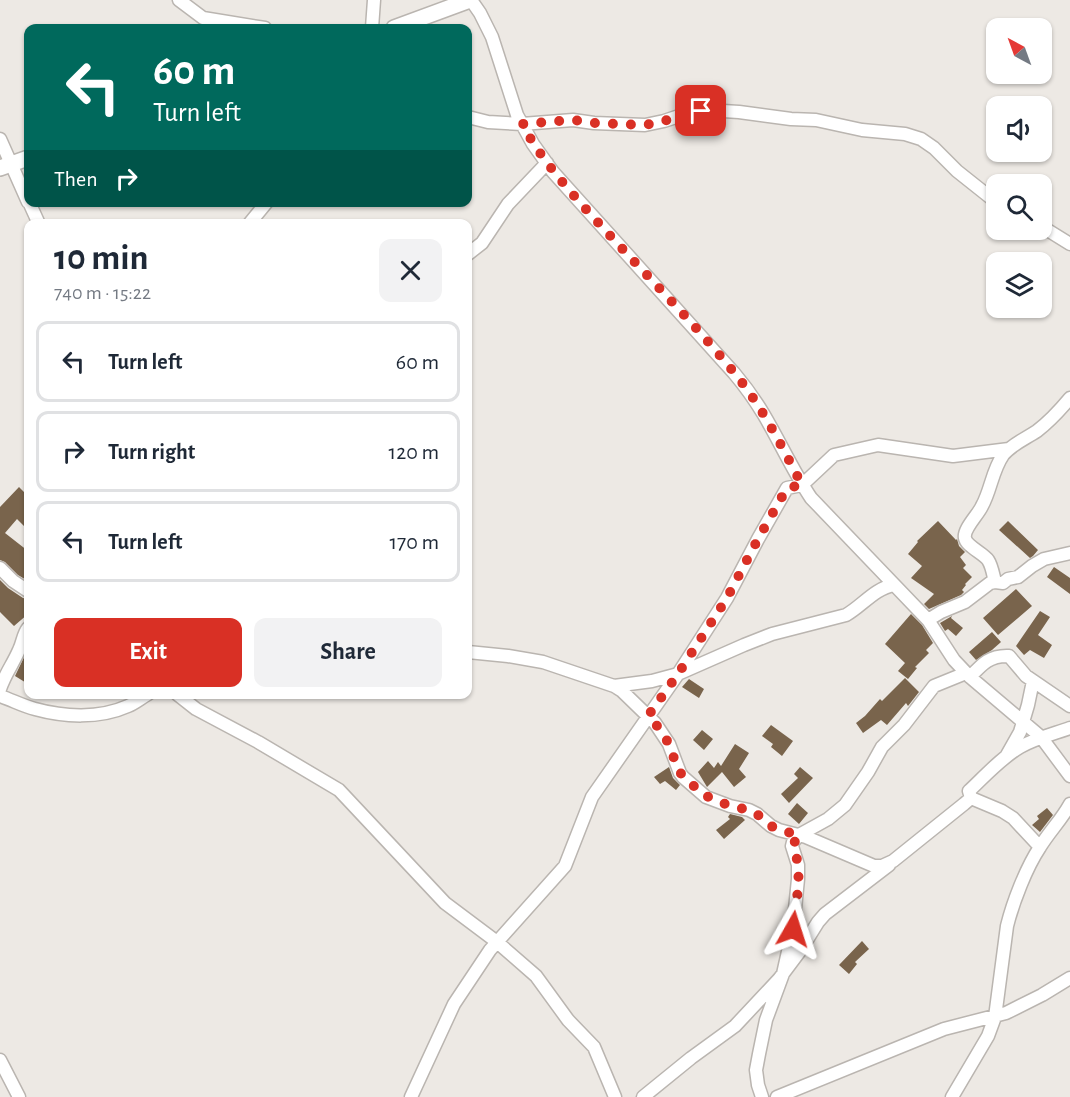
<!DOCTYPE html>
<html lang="en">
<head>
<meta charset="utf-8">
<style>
	:root { --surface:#fff; --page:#f2f2f3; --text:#1f2937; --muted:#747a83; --line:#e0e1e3; --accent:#d93025 }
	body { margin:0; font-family:"Alegreya Sans",sans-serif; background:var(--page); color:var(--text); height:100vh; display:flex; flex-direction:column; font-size:22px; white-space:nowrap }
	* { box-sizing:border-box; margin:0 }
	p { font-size:20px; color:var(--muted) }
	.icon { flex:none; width:33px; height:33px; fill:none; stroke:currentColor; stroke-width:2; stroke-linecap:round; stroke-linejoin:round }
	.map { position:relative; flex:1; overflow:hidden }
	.drawer { position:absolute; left:24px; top:219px; width:448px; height:480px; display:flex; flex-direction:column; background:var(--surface); border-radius:12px; box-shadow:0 2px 4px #0004 }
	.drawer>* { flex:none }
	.hud { position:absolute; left:24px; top:24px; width:448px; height:183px; border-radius:12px; box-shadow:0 2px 4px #0004; background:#00695c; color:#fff; overflow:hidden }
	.needle { width:39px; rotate:319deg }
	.tools { position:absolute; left:986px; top:18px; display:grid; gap:12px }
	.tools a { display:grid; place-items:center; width:66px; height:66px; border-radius:12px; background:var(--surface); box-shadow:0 2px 4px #0004; font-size:30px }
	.pin { position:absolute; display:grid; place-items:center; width:51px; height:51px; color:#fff; margin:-26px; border-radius:12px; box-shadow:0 3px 9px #0006 }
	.me { position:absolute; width:66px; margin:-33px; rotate:6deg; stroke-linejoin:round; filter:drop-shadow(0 0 4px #0008) }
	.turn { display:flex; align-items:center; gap:21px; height:126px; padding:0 30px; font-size:27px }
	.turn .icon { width:78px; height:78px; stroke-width:2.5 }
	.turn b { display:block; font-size:42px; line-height:51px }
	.then { display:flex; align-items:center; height:57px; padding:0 30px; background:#0003; gap:12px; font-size:22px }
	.round { display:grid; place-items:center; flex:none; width:63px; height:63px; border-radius:12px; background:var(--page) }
	.headline { display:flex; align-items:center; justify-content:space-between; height:102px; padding:0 30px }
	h1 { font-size:36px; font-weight:700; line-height:45px }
	.primary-button { display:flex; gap:12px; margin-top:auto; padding:12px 30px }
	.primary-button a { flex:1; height:69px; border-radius:12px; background:var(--accent); color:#fff; font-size:24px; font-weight:700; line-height:69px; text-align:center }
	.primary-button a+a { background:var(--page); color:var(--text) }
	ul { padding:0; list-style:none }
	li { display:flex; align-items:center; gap:18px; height:81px; margin:0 12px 9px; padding:0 18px; border:3px solid var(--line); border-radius:12px }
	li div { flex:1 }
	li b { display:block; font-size:22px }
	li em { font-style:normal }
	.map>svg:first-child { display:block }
	.building { fill:#79644c }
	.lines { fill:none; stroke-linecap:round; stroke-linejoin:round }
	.minor-casing { stroke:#bab5b0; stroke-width:15 }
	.major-casing { stroke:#bab5b0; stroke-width:18 }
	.minor { stroke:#fff; stroke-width:12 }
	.major { stroke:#fff; stroke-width:15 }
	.route { stroke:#d93025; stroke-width:10; stroke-dasharray:0 18 }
</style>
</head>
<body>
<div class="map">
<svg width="1070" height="1097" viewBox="0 0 1070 1097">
	<rect width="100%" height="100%" fill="#ede9e4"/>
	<path class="building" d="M19,487L28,496V502L24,507L28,511V520L24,526L17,519L5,533L28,551V581L18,575L5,562L0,560V507Z
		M938,521L956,540L957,539L959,546L965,552L960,557L966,565L963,568L972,577L965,584L966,585L962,590L964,592L961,595L929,609L924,604L934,594L911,578L922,566L908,554L918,542L917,541Z
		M1008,521L1038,550L1033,556L1030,558L999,530Z
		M1054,567L1070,578V594L1047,577Z
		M0,580L8,588L23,598L28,599V614L14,626L0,612Z
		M1016,589L1032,606L998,635L983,618Z
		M1040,611L1050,617L1038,635L1052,645L1044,658L1030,650L1024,655L1016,646Z
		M911,614L922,625L933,643L926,650L929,653L915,667L917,668L908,679L898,671L905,663L885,644Z
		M952,616L951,618L963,628L956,636L948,629L945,631L940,623Z
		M992,632L1001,642L992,650L976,660L969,652Z
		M28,649V684L15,676Z
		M905,678L919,692L908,706L906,703L887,725L881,720L863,733L856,723L865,716L880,699L882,701Z
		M689,679L704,689L699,698L682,687Z
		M771,725L793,741L782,756L771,747L773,744L762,736Z
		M702,730L713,739L704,750L693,740Z
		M735,744L749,753L739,769L746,777L734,787L722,772L707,787L698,772L708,761L714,768L718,762L721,766Z
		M669,767L673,778L680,785L676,790L665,781L660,784L654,777Z
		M800,767L813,778L789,803L781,794L798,778L794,774Z
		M797,803L808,813L799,824L788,814Z
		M1047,808L1053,815L1040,832L1032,825L1039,819L1037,816Z
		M730,814L742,817L745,820L724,839L716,830L730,819L728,817Z
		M862,941L869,949L855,962L857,964L849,974L839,965Z"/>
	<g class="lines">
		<g class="minor-casing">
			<path id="minor" d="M179,0L203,18L265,28
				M471,0L480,13L492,37L517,115L533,144L553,172L734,373C745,386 755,400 764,415C780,442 793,471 811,498L928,620L954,660L970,677L1041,737L1070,776
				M372,28L374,0
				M468,117L488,122L522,124L573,120L594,123L645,125L664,121L688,113L723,111L739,112L791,119L816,120L862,130L905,134L921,139L934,148L957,171L996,202
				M0,139L28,202
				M29,202L39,224
				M249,224L267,202
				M1041,226L1070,244
				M468,254L482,243L508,204L547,163
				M0,568L13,581L28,591
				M995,582C993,574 992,566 988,560C983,553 966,546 965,538C963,529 978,515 982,506C991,490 992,471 1003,455C1012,444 1025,439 1037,431C1050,421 1060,410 1070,398
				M928,620L941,612L965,602L990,583L995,582L1003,583L1008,579L1018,577L1032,566L1044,559L1070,553
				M468,652L508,656L543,662L614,686L622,691L655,723L669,744L680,773L683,777L706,797L730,806L749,810L757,814L771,826L779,830L806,837L874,866H882L893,861L964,804L971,798L969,791C985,776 1001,758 1020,747C1036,738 1053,734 1070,728
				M970,677C982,664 990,655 1009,656L1026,676L1070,706
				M614,686L652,681L678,674L744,645L772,634L846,615C862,606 875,588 894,585
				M0,689C5,674 13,664 19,650C23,642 23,634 28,628
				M177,694L196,709L258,742L339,790L445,903L497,942L536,976L568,1020L594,1047L615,1097
				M0,696C12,700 23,706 35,709C64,717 99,719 128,706C135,703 141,698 148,694
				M1007,755L1020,732L1028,705L1033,681
				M971,798L1002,811L1013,818L1040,847
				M0,1060L19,1097
				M411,1097L454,1004L490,950L565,866L592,797L678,674L727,598L758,539L787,488L802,485L834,455L878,445L953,456L1009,449
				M643,1097L691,1058L735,1026L779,979L800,951L818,922L825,914L889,865
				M762,1097L758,1085L756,1070L759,1054L766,1020L783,974L793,929L798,879V865L792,846L793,842L799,835L828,819L845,805L868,772L882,747L904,725L934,686L966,673
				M777,1097L944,1029L1006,1013L1042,995L1070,978
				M952,1097L988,1036L995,1017L1007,926C1013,902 1026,868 1040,847C1049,832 1062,819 1070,804"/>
		</g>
		<g class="major-casing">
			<path id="major" d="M394,28L470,0
				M0,168L28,158"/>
		</g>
		<use href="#minor" class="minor"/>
		<use href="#major" class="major"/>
	</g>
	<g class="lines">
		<path class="route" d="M701,111L688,113L664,121L645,125L594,123L573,120L522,124C544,164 574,196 604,229C648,277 695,324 736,375C763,408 782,447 802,485L787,488L758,539L727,598L678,674L648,716L659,728L669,744L677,767L683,777L706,796L730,806L749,810L757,814L771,826L779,830L799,835C788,849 797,851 798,866C800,887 795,909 793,929"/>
	</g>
</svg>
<div class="tools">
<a><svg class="needle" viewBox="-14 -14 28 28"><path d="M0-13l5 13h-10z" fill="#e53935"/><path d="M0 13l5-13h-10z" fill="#747a83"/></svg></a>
<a><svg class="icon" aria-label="sound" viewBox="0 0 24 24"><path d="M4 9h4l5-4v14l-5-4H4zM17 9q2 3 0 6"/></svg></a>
<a><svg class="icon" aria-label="search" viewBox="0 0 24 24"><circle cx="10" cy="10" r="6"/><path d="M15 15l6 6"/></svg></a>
<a><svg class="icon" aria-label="layers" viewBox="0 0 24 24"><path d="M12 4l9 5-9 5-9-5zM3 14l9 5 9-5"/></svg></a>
</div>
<div class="pin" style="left:701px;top:111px;background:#d93025"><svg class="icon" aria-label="arrive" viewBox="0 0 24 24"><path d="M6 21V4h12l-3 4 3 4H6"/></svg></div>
<svg class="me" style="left:793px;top:929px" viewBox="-20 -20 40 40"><path d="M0-17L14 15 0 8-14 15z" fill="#d93025" stroke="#fff" stroke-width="4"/></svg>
<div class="hud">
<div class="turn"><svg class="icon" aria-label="left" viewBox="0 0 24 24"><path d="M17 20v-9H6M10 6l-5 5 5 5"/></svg><div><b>60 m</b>Turn left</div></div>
<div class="then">Then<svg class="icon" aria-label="right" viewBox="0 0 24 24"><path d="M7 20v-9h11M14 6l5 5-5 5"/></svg></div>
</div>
<section class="drawer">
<div class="headline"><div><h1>10 min</h1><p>740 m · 15:22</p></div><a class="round"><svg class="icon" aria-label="close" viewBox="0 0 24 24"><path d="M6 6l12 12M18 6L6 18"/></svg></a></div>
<ul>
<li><svg class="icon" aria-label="left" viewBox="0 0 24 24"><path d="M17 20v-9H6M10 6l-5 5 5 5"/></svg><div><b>Turn left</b></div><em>60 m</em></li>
<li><svg class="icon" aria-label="right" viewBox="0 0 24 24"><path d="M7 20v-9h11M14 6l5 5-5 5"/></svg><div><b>Turn right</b></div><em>120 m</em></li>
<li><svg class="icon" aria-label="left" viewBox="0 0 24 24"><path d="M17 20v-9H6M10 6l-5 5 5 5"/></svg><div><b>Turn left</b></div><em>170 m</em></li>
</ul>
<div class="primary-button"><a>Exit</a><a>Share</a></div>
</section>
</div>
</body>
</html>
